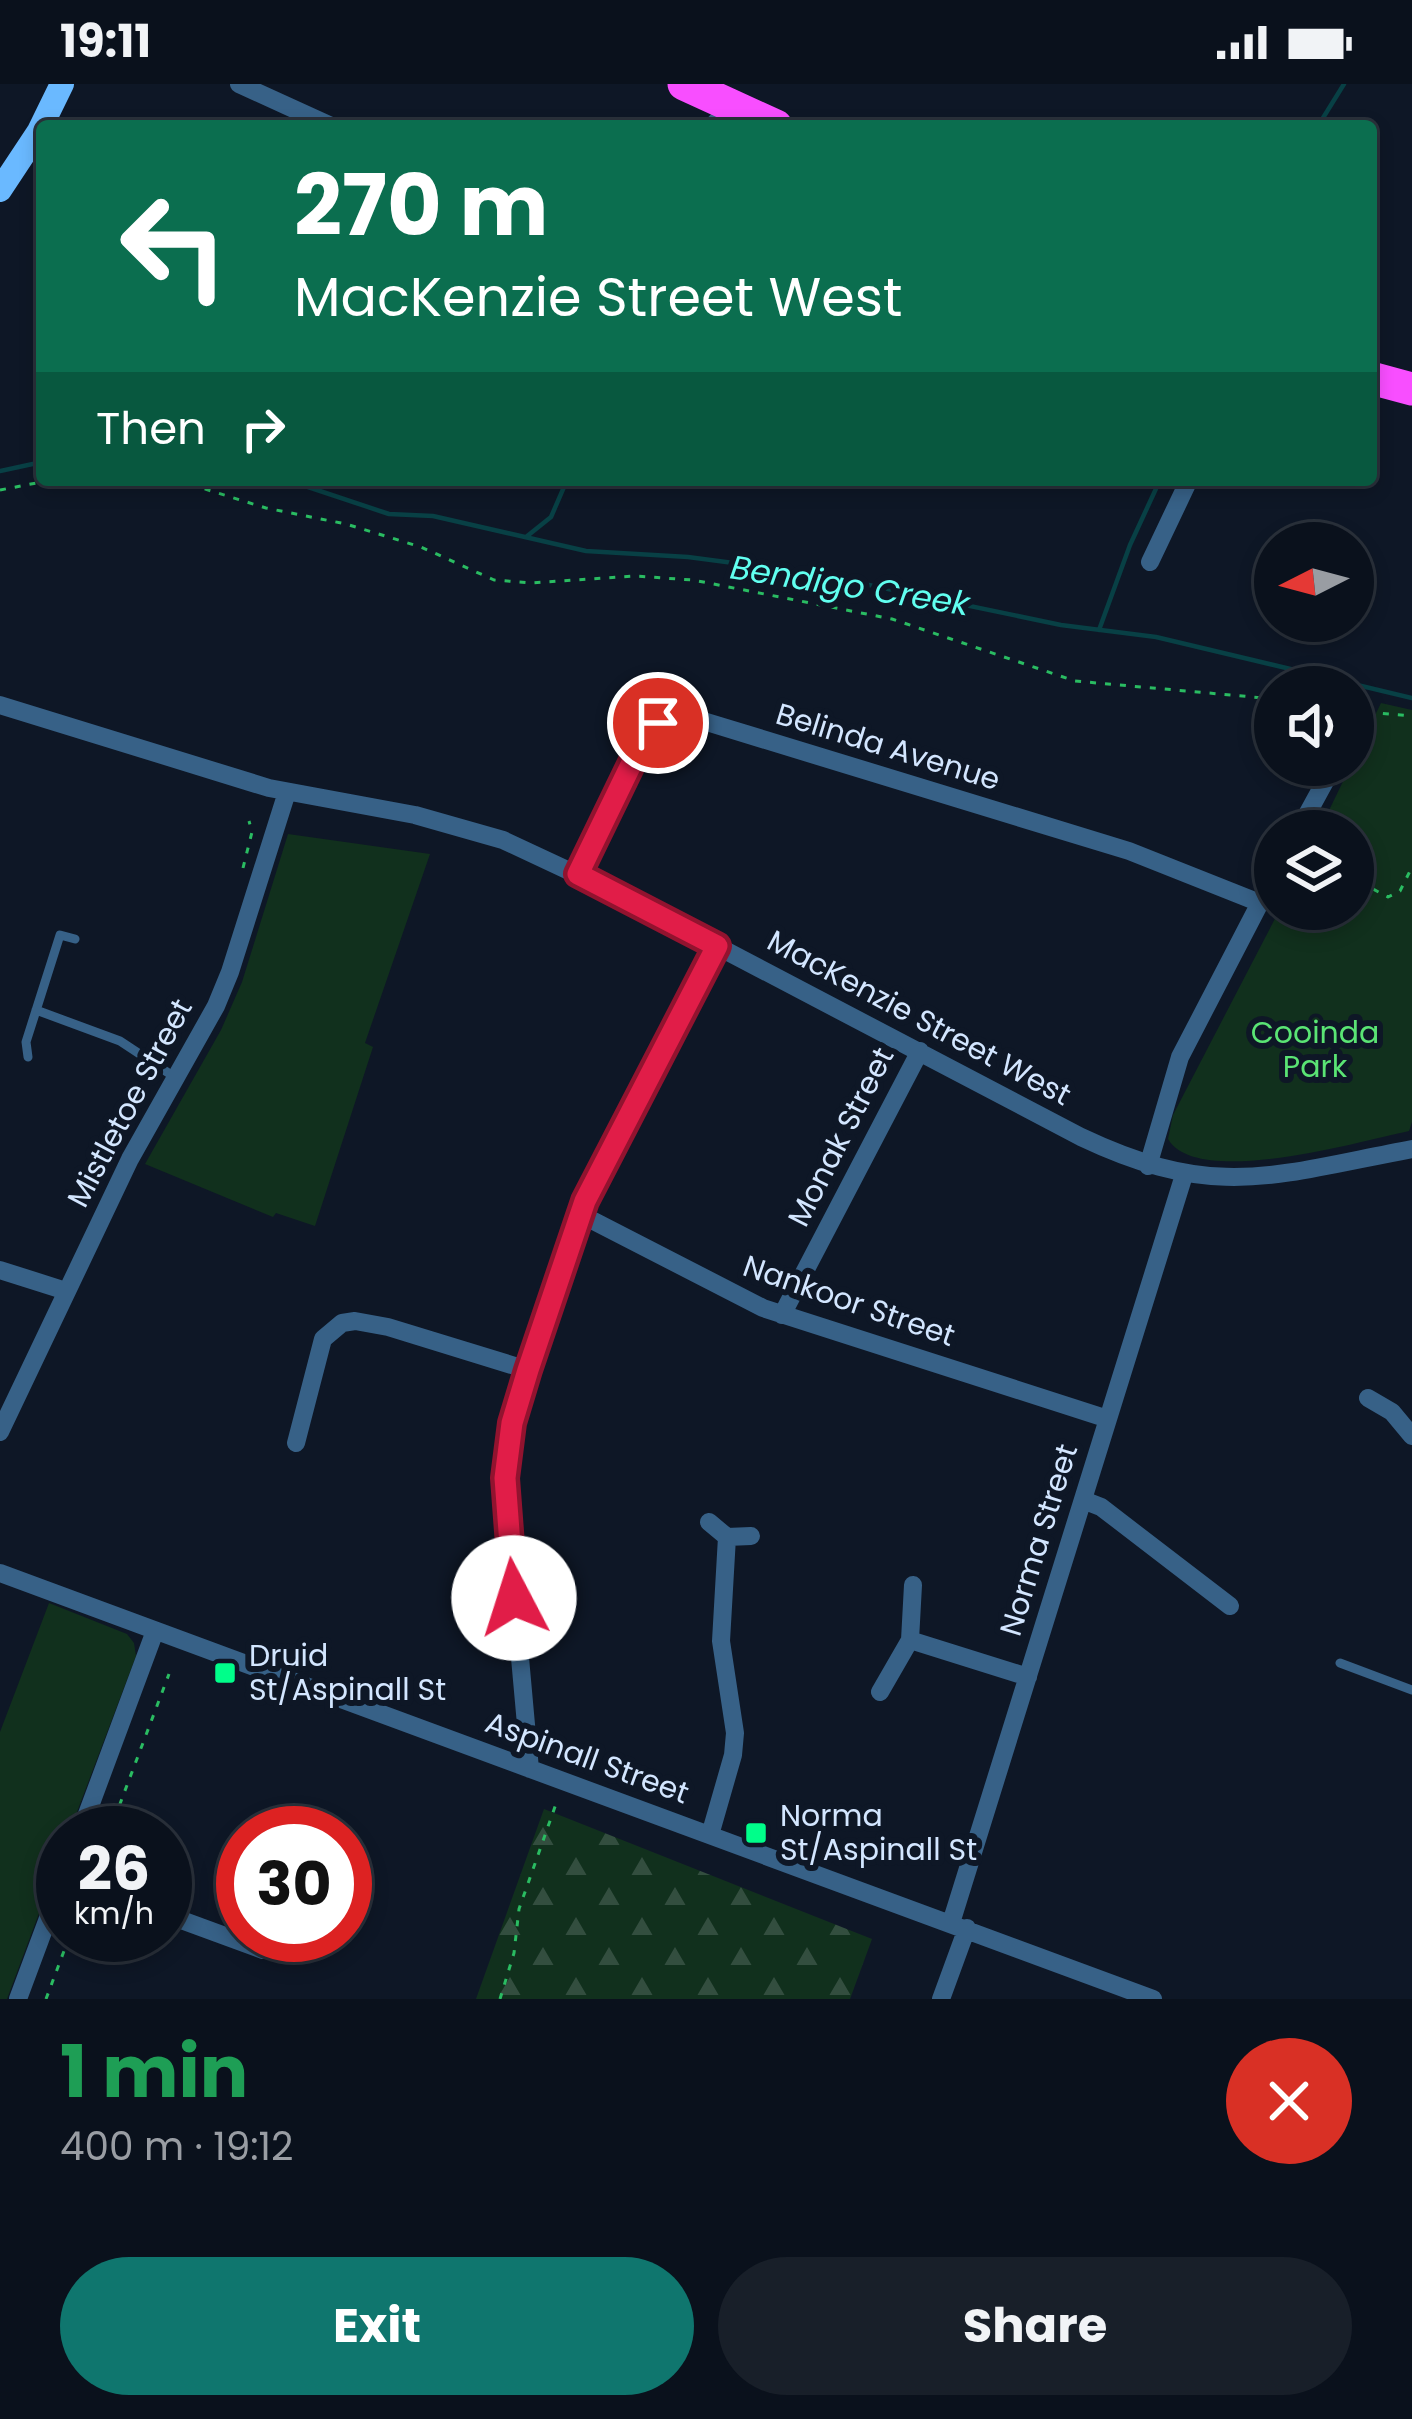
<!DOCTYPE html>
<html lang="en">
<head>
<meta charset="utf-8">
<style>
	:root { --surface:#0a111c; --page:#181f29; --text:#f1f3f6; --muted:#999da3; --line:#2a313b; --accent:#0f766e }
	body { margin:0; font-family:Poppins,sans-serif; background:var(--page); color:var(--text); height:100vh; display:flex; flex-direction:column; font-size:45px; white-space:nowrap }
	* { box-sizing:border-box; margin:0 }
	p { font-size:39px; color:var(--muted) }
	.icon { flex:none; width:66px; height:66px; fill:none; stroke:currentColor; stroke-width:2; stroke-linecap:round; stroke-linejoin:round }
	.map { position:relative; height:1915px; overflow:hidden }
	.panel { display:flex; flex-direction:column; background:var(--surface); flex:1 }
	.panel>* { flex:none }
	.top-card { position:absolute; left:36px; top:36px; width:1341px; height:366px; border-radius:12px; box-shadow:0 6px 18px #0003,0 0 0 3px var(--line); background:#0b6e4f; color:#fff; overflow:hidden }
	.needle { width:78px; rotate:264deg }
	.fabs { position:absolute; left:1254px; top:438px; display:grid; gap:24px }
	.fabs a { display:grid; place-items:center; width:120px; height:120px; border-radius:50%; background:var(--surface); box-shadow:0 6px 18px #0003,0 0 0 3px var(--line); font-size:60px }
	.speed { position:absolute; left:36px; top:1722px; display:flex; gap:24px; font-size:60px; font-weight:700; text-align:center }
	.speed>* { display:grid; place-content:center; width:156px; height:156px; border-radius:50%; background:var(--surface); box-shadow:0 6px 18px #0003,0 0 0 3px var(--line); line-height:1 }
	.speed small { font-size:30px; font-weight:400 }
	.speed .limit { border:18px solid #d22; background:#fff; color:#111 }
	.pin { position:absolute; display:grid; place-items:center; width:102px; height:102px; color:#fff; margin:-51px; border:6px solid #fff; border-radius:50%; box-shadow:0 3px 12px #0007 }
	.me { position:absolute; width:132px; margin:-66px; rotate:355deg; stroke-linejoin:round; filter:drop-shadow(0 0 9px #0008) }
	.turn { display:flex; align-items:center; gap:42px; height:252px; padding:0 60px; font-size:54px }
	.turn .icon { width:156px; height:156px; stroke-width:2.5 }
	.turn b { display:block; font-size:84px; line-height:102px }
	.then { display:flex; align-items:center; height:114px; padding:0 60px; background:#0003; gap:24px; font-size:45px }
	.round { display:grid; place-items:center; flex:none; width:126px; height:126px; border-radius:63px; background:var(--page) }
	.summary { display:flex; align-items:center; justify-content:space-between; height:204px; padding:0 60px }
	h1 { font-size:72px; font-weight:700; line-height:90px; color:#1e9e55 }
	.action { display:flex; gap:24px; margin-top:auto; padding:24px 60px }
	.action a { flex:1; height:138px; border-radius:72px; background:var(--accent); color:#fff; font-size:48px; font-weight:700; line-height:138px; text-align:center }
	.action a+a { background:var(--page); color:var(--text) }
	.status { display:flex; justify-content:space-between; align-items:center; height:84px; padding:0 60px; background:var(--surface); direction:ltr }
	.status svg { height:33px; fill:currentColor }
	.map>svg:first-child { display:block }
	.green { fill:#11301d }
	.forest { fill:url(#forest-firs) }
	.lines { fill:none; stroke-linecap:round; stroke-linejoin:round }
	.stream { stroke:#084045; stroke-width:4.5 }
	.path { stroke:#2abc62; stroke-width:3; stroke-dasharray:6 9; stroke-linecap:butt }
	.lane { stroke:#376187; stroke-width:9 }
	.street { stroke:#376187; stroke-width:18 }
	.secondary { stroke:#6ab9ff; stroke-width:24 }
	.highway { stroke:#f84eff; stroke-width:33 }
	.route-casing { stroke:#92132f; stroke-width:30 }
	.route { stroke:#e11d48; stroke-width:21 }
	.poi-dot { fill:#00fe8a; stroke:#0e1726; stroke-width:4.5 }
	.labels { text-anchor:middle; stroke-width:12; stroke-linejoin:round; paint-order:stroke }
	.street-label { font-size:30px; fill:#d3e6ff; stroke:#0e1726 }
	.park-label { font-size:30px; fill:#5ae474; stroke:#0e1726 }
	.poi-label { font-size:30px; fill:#d3e6ff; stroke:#0e1726; text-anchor:start }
	.water-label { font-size:33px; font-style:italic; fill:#61fff0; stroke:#0e1726 }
</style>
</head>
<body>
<div class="status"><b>19:11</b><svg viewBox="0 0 49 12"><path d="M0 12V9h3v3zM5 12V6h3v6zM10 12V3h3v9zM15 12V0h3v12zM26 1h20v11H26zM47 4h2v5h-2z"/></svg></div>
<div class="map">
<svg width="1412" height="1915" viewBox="0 0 1412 1915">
	<defs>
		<pattern id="forest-firs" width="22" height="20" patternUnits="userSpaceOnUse" patternTransform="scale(3)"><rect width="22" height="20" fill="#11301d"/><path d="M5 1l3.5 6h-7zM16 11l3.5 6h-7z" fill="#334e3f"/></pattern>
	</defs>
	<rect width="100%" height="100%" fill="#0e1726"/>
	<path class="green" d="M1381,619L1412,626V1038L1409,1047C1361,1057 1197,1105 1168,1055L1173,1031L1280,825H1353V747H1319Z
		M288,750L430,770L365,959L373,963L315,1142L276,1129L273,1133L145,1080L221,946L242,898Z
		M49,1519L127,1550L134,1559L136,1572L69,1749H63V1765L7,1915H0V1648Z"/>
	<path class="forest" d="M544,1725L872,1855L850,1915H476Z"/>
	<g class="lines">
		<path class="stream" d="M1318,42L1344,0
			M0,387L42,378
			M287,396L389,430L433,432L586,467L688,473L816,490L1061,541L1156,553L1412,614
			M526,453L551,433L567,396
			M1099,546L1130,461L1160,396"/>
		<path class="path" d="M176,396L266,424L346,440L421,463L494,496L531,499L634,492L693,496L892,535L1075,597L1275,615
			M0,406L52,396
			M1353,627L1412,632
			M1353,783L1373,805L1388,813L1400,807L1412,783
			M243,784L252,748L249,737
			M109,1749L169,1590
			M46,1915L70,1851
			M500,1915L514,1869L519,1825L557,1717"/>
		<path class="lane" d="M706,42L723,24
			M36,926L120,957L176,994
			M28,973L26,958L60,851L75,855
			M1340,1579L1412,1606"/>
		<path class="street" d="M239,0L331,42
			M1150,478L1189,396
			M0,621L269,704L415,731L503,756L612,807L1081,1053C1216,1117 1274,1091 1412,1065
			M1298,747L1334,681
			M578,790L644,654L668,634L687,632L1129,767L1260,819
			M1148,1082L1180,973L1275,790
			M580,1130L763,1224L1108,1335
			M0,1186L66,1207
			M782,1231L920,967
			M1368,1314L1392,1328L1412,1352
			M0,1348L130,1075L216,922L230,888L287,708
			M296,1359L323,1255L342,1239L355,1237L388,1243L528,1286
			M1083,1416L1101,1423L1230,1522
			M709,1438L727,1453L751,1452
			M0,1489L1153,1915
			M913,1501L910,1556L1028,1593
			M880,1608L910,1556
			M530,1685L506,1418L512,1339L585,1117L717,862
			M80,1749L155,1547
			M710,1751L733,1671L735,1649L721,1557L727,1453
			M165,1830L263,1866
			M951,1839L1184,1091
			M18,1915L63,1794
			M941,1915L967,1844"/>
		<path class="secondary" d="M0,106L39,47L62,0"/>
		<path class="highway" d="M684,0L776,42
			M1371,294L1412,305"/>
	</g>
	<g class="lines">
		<g class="route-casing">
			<path id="route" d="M514,1514L505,1394L512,1339L528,1286L585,1117L717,862L578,790L644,654L658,639"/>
		</g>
		<use href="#route" class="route"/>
	</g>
	<g class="poi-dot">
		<rect x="213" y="1577" width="24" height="24" rx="6"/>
		<rect x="744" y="1737" width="24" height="24" rx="6"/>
	</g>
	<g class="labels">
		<g class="street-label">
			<text transform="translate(888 663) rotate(17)" y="10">Belinda Avenue</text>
			<text transform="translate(919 934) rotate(28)" y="10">MacKenzie Street West</text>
			<text transform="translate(130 1019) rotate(-62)" y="10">Mistletoe Street</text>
			<text transform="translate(841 1053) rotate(-63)" y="10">Monak Street</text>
			<text transform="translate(849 1217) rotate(19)" y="10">Nankoor Street</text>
			<text transform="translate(1039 1456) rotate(-73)" y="10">Norma Street</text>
			<text transform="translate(587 1674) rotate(20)" y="10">Aspinall Street</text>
		</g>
		<g class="park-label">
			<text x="1315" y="959">Cooinda<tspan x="1315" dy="34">Park</tspan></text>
		</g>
		<g class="poi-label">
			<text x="249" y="1582">Druid<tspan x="249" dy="34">St/Aspinall St</tspan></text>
			<text x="780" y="1742">Norma<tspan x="780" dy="34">St/Aspinall St</tspan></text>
		</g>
		<g class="water-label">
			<text transform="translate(850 501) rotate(9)" y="12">Bendigo Creek</text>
		</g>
	</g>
</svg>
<div class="fabs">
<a><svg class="needle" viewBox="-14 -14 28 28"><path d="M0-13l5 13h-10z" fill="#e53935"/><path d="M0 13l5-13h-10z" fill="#999da3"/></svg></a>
<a><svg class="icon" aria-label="sound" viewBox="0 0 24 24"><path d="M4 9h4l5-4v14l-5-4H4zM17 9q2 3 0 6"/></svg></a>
<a><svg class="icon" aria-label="layers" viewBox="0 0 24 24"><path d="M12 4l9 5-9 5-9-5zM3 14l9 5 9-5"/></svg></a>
</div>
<div class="speed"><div>26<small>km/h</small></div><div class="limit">30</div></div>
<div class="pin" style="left:658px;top:639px;background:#d93025"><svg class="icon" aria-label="arrive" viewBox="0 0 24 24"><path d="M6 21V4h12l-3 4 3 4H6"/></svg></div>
<svg class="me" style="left:514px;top:1514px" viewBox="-20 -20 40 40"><circle r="19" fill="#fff"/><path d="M0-13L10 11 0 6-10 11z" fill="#e11d48"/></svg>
<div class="top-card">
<div class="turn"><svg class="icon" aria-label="left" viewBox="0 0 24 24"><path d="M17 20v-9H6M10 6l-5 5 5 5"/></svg><div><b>270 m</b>MacKenzie Street West</div></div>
<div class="then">Then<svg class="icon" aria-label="right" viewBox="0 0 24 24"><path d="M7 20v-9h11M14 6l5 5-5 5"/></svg></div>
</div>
</div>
<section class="panel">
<div class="summary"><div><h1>1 min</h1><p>400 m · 19:12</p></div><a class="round" style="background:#d93025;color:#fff"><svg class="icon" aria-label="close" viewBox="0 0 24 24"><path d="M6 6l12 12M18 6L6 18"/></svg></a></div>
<div class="action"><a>Exit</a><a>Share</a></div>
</section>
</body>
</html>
